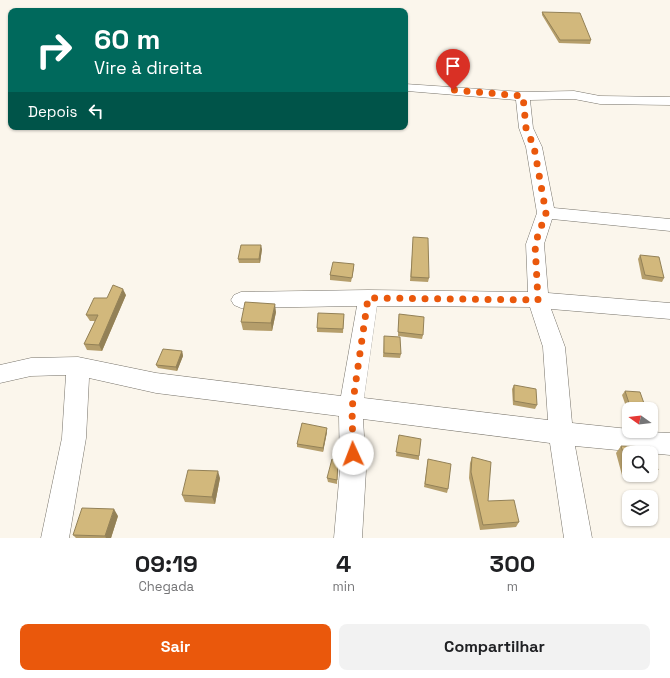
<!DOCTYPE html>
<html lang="pt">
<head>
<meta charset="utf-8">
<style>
	:root { --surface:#fff; --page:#f2f2f2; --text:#202124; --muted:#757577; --accent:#ea580c }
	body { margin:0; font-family:"Space Grotesk",sans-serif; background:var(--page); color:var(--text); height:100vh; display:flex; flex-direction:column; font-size:15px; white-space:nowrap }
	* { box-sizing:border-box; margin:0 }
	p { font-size:13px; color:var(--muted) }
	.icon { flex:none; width:22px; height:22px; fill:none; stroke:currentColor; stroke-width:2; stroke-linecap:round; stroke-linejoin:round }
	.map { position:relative; height:538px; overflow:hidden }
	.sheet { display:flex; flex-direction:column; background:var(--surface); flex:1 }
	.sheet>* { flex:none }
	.hud { position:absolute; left:8px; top:8px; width:400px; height:122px; border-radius:8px; box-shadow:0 1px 3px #0004; background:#00695c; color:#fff; overflow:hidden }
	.needle { width:26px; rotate:284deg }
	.fabs { position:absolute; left:622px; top:402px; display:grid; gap:8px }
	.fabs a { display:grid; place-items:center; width:36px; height:36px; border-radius:8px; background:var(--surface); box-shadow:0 1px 3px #0004; font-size:20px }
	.pin { position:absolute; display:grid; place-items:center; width:34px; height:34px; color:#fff; margin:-41px -17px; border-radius:50% 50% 50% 0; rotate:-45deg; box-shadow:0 0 4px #0007 }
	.pin .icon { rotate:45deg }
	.me { position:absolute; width:44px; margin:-22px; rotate:358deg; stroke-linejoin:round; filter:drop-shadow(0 0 3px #0008) }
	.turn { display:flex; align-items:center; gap:14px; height:84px; padding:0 20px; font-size:18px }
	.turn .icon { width:52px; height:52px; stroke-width:2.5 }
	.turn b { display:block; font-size:28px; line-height:34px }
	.then { display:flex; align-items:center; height:38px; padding:0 20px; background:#0003; gap:8px; font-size:15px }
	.eta { display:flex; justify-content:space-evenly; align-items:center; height:68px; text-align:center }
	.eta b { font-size:24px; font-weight:600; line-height:28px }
	.cta { display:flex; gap:8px; margin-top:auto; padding:8px 20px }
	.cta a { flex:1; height:46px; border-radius:8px; background:var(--accent); color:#fff; font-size:16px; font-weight:600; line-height:46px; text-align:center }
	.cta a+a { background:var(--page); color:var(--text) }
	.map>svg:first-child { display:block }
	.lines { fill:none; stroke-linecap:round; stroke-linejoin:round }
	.minor-casing { stroke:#77736a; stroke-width:1 }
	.minor { fill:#fff; fill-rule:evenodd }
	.wall { fill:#b59e6b; fill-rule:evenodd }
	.shaded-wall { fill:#938157 }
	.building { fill:#d2b87c; stroke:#938157 }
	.route { stroke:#ea580c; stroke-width:7; stroke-dasharray:0 12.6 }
</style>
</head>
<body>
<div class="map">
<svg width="670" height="538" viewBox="0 0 670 538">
	<rect width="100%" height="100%" fill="#fbf6ec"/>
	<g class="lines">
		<g class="minor-casing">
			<path id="minor" d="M405,84L523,92L574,91L600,96L670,97V105L600,104L574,99L530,100L533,128L542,147L554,208L670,219V231L552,219L544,244L548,293L670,303V319L551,309L565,347L572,423L629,429V431L670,433V455L575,446L592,538H564L550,443L363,419L366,470L362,538H334L340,470L339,416L156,393L89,378L86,438L69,538H41L62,438L66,375L31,376L0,383V365L31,358L78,357L156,373L341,396L357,306L241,308L234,305L231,300L234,295L241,292L368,290L528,292L526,244L537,213L526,147L519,128L516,100L407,91L405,90ZM377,306L530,307L543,347L548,420L364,398Z"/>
		</g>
		<use href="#minor" class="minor"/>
	</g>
	<path class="wall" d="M542,12L591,40L590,44L559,43L542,15Z
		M413,242L429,278L428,282L410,281Z
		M262,249L260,263H239L238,259Z
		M640,255L664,278L662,282L642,279L638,259Z
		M354,264V268L351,282L330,280V275Z
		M126,295L102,351L87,350L84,344L95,321H90L86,315L107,298Z
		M276,312L272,331L243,330L241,322Z
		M344,314L343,333L317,332V328Z
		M399,314L423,335L422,339L398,336Z
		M384,336L401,354L400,358L383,357Z
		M182,351L183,356L177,371L158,368L156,365Z
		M514,385L537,405L535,409L513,405L512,389Z
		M625,391L646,409H629V415L622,395Z
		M327,432L323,452L297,447V444Z
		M399,435L419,456V460L396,456Z
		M621,446L651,447L658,470L652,477L622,475L616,453ZM629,453H651V475H629Z
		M472,457L488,501L519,522L516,527L480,530L469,478L470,463Z
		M428,459L448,489L447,493L424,487Z
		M338,461L337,484L328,482L327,478Z
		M220,478L215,504L185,502L182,495Z
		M118,516L111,538H76L73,535Z"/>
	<path class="shaded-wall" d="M261,245L262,249L260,263L259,259Z
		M123,289L126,295L102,351L99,345Z
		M275,304L276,312L272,331L271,323Z
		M182,351L183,356L177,371L176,367Z
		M327,428V432L323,452V448Z
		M218,471L220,478L215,504L212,497Z
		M114,509L118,516L111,538H106L105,536Z"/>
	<path class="building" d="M542,12L580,13L591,40H560Z
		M413,237L428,238L429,278L411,277Z
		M241,245H261L259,259H238Z
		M640,255L659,257L664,278L645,275Z
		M333,262L354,264L352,278L330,275Z
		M113,285L123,289L99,345L84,344L98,315H86L94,298H107Z
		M245,302L275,304L271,323L241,322Z
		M318,313L344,314L343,329L317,328Z
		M399,314L424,317L423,335L398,332Z
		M384,336L400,337L401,354L384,353Z
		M163,349L182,351L176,367L156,365Z
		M514,385L536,389L537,405L514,401Z
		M625,391L640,392L646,409H631Z
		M302,423L327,428L323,448L297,444Z
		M399,435L421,439L419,456L396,452Z
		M621,446L651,447L658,470H651V453H629V468H628Z
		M472,457L491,462L488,501L514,500L519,522L483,525L471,472Z
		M332,459L338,461L337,480L327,478Z
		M428,459L451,464L448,489L425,484Z
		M188,470L218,471L212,497L182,495Z
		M82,508L114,509L105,536L73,535Z"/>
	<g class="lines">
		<path class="route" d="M353,454L352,408L368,298L538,300L535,244L546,213L534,147L526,128L523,96L453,90"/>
	</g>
</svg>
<div class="fabs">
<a><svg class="needle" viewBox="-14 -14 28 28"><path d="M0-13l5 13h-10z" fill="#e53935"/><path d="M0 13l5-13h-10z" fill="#757577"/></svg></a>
<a><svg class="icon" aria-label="search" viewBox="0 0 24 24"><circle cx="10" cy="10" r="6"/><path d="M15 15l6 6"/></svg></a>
<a><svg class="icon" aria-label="layers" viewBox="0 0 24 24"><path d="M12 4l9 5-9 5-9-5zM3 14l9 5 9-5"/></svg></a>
</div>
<div class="pin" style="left:453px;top:90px;background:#d93025"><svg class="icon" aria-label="arrive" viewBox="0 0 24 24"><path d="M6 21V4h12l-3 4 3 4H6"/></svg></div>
<svg class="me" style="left:353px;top:454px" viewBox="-20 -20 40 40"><circle r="19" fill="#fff"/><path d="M0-13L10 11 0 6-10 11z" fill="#ea580c"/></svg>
<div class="hud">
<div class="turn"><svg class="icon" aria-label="right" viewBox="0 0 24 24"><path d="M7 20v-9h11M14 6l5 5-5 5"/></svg><div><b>60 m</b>Vire à direita</div></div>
<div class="then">Depois<svg class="icon" aria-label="left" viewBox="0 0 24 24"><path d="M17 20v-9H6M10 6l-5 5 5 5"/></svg></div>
</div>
</div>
<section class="sheet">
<div class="eta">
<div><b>09:19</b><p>Chegada</p></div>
<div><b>4</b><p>min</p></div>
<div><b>300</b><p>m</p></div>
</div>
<div class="cta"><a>Sair</a><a>Compartilhar</a></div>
</section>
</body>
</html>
